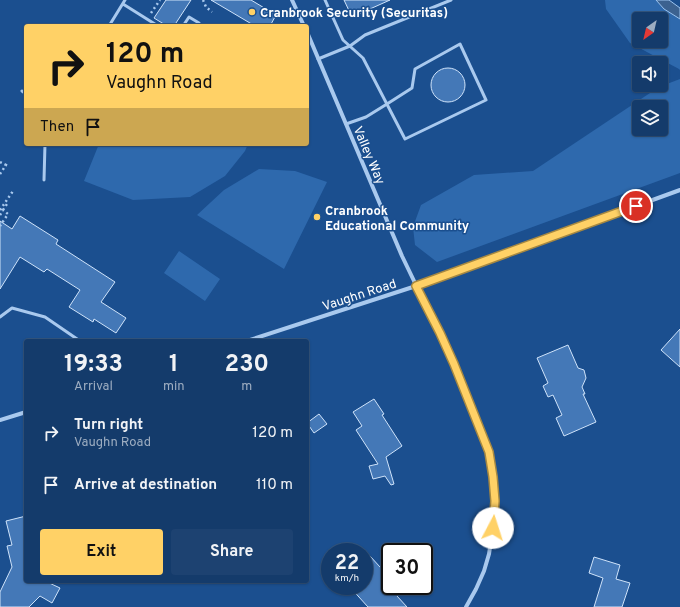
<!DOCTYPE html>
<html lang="en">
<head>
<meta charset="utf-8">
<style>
	:root { --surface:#143b6b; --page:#1d4271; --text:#f1f3f6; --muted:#9dadc1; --line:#33557e; --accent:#ffd166 }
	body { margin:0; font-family:Overpass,sans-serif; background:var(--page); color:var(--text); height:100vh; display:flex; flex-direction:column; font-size:15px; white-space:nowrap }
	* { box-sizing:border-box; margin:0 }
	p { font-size:13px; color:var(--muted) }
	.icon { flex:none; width:22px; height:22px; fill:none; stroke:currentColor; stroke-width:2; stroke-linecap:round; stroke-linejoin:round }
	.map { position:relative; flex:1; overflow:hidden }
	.details { position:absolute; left:24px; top:339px; width:285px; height:244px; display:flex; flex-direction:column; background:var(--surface); border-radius:4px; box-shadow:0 1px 3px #0004,0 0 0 1px var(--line) }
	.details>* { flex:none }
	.top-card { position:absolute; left:24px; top:24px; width:285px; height:122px; border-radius:4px; box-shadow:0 1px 3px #0004,0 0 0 1px var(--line); background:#ffd166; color:#111; overflow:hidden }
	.needle { width:26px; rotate:214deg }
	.controls { position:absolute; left:632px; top:12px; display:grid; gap:8px }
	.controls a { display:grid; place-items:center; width:36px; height:36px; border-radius:4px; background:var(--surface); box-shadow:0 1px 3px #0004,0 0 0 1px var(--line); font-size:20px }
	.speed { position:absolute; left:321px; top:543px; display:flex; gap:8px; font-size:20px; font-weight:700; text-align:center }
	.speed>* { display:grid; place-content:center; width:52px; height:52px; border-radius:50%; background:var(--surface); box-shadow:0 1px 3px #0004,0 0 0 1px var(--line); line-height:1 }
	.speed small { font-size:10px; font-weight:400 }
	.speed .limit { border:2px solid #111; border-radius:6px; background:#fff; color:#111 }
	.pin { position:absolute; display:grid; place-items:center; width:34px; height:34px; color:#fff; margin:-17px; border:2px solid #fff; border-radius:50%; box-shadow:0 1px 4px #0007 }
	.me { position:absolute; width:44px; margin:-22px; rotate:5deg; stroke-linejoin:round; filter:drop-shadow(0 0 3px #0008) }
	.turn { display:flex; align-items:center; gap:14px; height:84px; padding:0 16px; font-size:18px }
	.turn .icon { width:52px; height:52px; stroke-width:2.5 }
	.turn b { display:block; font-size:28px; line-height:34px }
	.then { display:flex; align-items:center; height:38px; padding:0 16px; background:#0003; gap:8px; font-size:15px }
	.eta { display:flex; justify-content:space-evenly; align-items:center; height:68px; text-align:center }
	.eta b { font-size:24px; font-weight:700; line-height:28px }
	.cta { display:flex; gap:8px; margin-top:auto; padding:8px 16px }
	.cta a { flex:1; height:46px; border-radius:4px; background:var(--accent); color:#111; font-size:16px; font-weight:700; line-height:46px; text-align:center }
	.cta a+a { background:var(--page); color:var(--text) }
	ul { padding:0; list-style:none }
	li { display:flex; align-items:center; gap:12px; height:52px; padding:0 16px }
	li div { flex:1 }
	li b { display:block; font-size:15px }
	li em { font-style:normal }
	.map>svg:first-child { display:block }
	.green { fill:#2e69ad; fill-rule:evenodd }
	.water { fill:#3c6290; stroke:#9cc4f0 }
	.building { fill:#4478b7; stroke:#cfe3fa }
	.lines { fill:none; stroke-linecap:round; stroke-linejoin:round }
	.path { stroke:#a9c9ee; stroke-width:2.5; stroke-dasharray:2 3; stroke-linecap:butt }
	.service { stroke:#a9c9ee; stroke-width:3 }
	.minor { stroke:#a9c9ee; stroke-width:4 }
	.route-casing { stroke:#a68842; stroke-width:10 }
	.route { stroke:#ffd166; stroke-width:7 }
	.poi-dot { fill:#ffd166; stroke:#1b4f8f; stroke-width:1.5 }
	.labels { text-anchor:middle; stroke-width:3; stroke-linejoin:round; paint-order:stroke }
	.poi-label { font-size:13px; font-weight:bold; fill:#fff; stroke:#1b4f8f; text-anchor:start }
	.street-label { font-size:13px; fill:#fff; stroke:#1b4f8f }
</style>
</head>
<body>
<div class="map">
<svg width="680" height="607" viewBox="0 0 680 607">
	<rect width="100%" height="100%" fill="#1b4f8f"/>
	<path class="green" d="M605,0H656L664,9L680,19V70L679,69L630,43L606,9ZM639,19H661V41H639Z
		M680,79V173L437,262L415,245L413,227L421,205L474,175L533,171L659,87ZM639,107H661V129H639Z
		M99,144H248L245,151L225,176L190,197L133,200L84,181Z
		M259,169L295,171L327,182L284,269L197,215L224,190Z
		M179,251L220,279L205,301L164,273Z"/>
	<path class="water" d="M656,0H669L680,8V19L664,9Z"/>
	<path class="building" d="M166,0H191L174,26H167L154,18Z
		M211,0H251L276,15L270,26H255Z
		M344,0H390L352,17Z
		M431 85a17 17 0 1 1 34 0a17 17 0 1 1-34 0Z
		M20,216L58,240L56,244L115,282L101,302L126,318L116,333L94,319L93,322L69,307L80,290L47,269L44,272L20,257L0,289V221L12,229Z
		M680,329V367L661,350Z
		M568,345L578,368L584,370L586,378L582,387L585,394H583L596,422L564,436L556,418L562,415L553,395L548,397L543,386L548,383L537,358Z
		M374,399L384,414L382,415L402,446L386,457L394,484L391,485L385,476L373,479L369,466L378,464L356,430L362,426L353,412Z
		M319,414L327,424L314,433L307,423Z
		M26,516V581H45L60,588L52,603L40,596L29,607H0V592L12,567L7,546L12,545L6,521Z
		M370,556L390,578V586H408L397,596L407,607H368L349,586H364V562Z
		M594,557L620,565L616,579L630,583L622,607H594L603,578L589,573Z"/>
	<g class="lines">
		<path class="path" d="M203,0L206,7L212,12
			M151,13L160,0
			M0,162L6,165
			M0,174L6,165L9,166
			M0,210L13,191
			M3,210L7,204L5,202
			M0,215L3,210L8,214L0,226"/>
		<path class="service" d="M325,0L343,40L363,58L405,139L486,100L460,44L415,69L412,88L387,104L366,117L346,124
			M123,4L158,26
			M109,26L125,0
			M183,26L189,17L199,23
			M318,59L350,46L365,35L451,0
			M22,91L26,94
			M44,180L45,144
			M0,317L12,308L45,317L80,341"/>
		<path class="minor" d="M292,0L304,26
			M307,32L402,256L454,364L489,452L493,477L495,501L493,528L489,554L484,571L476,589L466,607
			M247,341L416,286L680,190
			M0,420L26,412"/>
	</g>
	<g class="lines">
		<g class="route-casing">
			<path id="route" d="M493,528L495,501L493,477L489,452L454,364L440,333L416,286L636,206"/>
		</g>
		<use href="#route" class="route"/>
	</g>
	<g class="poi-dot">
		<circle cx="252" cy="12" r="4"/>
		<circle cx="317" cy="217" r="4"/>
	</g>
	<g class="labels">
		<g class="poi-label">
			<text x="260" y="17">Cranbrook Security (Securitas)</text>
			<text x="325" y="215">Cranbrook<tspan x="325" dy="15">Educational Community</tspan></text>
		</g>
		<g class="street-label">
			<text transform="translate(370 155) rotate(67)" y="5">Valley Way</text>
			<text transform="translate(359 294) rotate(-18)" y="5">Vaughn Road</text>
		</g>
	</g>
</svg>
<div class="controls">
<a><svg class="needle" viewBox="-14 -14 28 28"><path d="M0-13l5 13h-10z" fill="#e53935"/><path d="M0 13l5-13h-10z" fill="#9dadc1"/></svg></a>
<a><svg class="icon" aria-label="sound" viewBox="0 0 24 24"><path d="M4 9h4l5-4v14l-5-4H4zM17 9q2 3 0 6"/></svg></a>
<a><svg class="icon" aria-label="layers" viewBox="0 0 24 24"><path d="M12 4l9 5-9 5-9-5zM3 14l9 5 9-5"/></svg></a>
</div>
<div class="speed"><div>22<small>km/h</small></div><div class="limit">30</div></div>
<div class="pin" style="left:636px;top:206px;background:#d93025"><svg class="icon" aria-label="arrive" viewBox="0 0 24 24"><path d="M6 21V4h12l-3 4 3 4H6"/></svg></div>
<svg class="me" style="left:493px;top:528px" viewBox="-20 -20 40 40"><circle r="19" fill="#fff"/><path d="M0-13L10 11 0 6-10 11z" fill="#ffd166"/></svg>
<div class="top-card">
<div class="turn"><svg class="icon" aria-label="right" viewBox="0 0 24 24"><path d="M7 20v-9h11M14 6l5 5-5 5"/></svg><div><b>120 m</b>Vaughn Road</div></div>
<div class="then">Then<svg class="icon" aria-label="arrive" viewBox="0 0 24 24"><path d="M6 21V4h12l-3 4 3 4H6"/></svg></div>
</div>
<section class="details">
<div class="eta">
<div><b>19:33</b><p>Arrival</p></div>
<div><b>1</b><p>min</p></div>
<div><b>230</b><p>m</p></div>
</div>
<ul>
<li><svg class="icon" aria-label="right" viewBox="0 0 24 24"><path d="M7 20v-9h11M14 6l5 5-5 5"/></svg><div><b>Turn right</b><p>Vaughn Road</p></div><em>120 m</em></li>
<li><svg class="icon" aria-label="arrive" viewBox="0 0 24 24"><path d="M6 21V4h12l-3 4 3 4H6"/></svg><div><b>Arrive at destination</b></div><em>110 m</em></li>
</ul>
<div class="cta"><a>Exit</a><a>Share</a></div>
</section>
</div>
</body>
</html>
